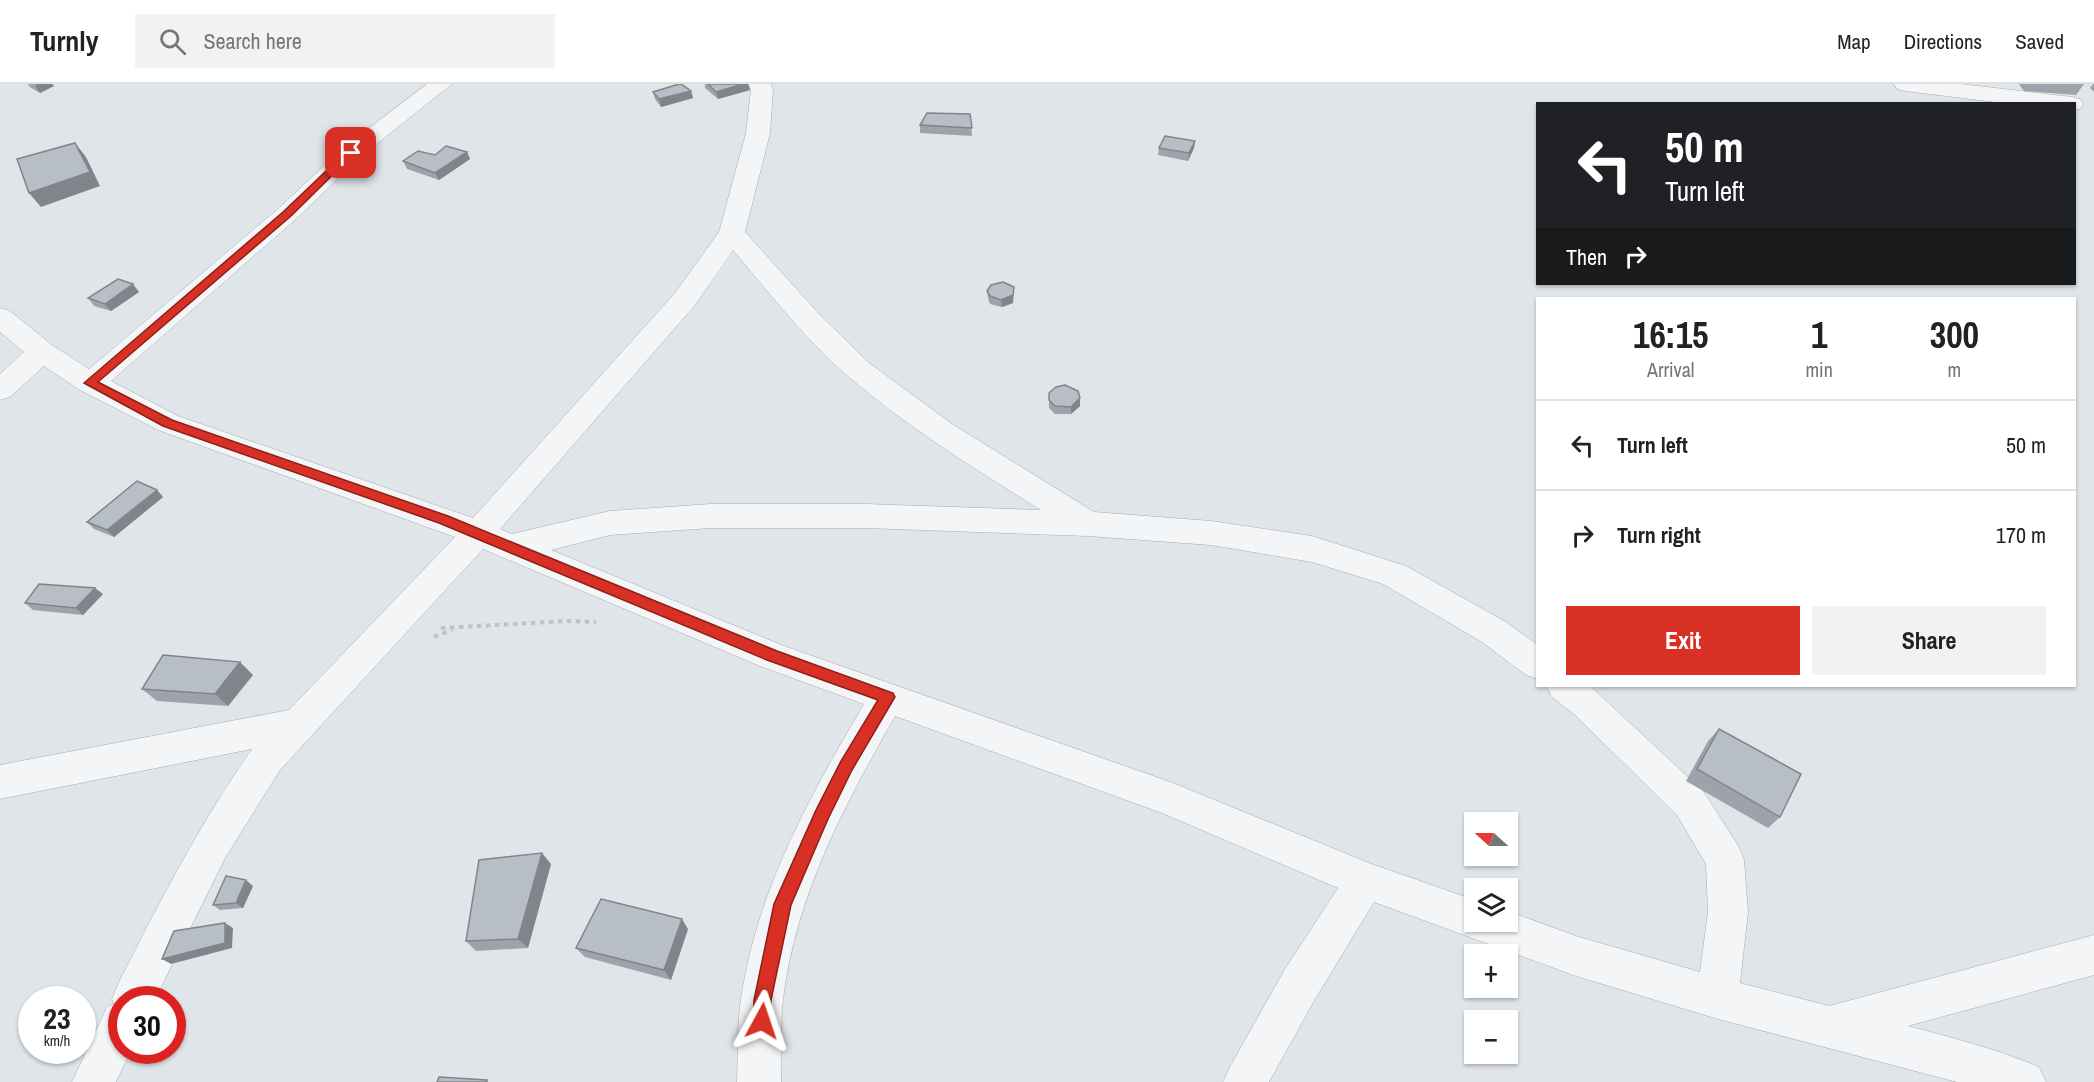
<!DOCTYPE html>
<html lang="en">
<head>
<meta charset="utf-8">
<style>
	:root { --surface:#fff; --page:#f2f2f2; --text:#222; --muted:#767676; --line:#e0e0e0; --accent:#d93025 }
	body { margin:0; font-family:"Archivo Narrow",sans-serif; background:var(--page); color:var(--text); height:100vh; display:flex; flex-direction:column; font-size:22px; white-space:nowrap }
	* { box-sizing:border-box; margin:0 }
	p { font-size:20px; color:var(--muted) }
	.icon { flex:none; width:33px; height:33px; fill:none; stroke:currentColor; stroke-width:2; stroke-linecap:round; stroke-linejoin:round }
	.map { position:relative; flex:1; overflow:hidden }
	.panel { position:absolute; left:1536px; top:213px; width:540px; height:390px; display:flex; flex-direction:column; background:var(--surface); border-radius:0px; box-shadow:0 2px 4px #0004 }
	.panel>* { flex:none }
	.hud { position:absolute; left:1536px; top:18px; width:540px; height:183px; border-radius:0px; box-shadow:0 2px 4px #0004; background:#202124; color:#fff; overflow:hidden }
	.needle { width:39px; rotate:291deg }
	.tools { position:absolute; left:1464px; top:728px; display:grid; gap:12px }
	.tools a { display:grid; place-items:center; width:54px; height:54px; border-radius:0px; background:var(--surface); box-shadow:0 2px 4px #0004; font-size:30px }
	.speed { position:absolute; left:18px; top:902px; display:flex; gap:12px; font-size:30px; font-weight:700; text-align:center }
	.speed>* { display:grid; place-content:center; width:78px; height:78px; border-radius:50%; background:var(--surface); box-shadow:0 2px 4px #0004; line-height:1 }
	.speed small { font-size:15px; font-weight:400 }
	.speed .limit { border:9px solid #d22; background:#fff; color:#111 }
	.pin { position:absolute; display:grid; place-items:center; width:51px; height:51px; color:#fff; margin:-26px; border-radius:12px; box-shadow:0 3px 9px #0006 }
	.me { position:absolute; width:66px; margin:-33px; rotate:5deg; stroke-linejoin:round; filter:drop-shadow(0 0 4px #0008) }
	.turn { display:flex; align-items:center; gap:21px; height:126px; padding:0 30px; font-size:27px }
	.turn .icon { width:78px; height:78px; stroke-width:2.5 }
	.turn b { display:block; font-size:42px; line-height:51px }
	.then { display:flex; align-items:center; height:57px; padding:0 30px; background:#0003; gap:12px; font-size:22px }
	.eta { display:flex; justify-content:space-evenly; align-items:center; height:102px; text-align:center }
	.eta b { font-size:36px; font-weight:800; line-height:42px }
	.button { display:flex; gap:12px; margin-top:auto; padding:12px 30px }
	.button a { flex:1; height:69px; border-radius:0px; background:var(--accent); color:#fff; font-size:24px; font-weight:800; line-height:69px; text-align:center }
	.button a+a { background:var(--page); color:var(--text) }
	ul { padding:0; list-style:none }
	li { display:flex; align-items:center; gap:18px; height:90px; padding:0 30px; border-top:2px solid var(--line) }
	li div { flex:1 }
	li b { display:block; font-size:22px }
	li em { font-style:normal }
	header { display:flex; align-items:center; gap:36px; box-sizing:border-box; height:84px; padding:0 30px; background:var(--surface); border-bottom:2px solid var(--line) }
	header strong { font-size:28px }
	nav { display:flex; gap:33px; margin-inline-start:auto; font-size:21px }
	.search { width:420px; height:54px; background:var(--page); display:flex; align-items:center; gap:15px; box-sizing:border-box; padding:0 21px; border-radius:0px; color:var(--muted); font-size:22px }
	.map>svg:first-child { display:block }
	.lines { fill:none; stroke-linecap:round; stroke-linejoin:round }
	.minor-casing { stroke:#a5acb3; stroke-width:1 }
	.path { stroke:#bec3c8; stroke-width:4; stroke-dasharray:4.5 4.5; stroke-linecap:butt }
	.minor { fill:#f3f5f7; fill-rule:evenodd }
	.wall { fill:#9da3aa }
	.shaded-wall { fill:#80858b }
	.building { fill:#b7bec6; stroke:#80858b; stroke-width:1.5 }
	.route { fill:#d93025; stroke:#8d1f18; stroke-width:1.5 }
</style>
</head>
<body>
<header>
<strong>Turnly</strong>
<div class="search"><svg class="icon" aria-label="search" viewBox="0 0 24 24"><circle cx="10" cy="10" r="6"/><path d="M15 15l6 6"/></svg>Search here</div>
<nav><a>Map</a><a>Directions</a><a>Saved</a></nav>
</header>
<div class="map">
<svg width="2094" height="998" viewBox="0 0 2094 998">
	<rect width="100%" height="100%" fill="#e0e5e9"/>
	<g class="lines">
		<g class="minor-casing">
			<path id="minor" d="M427,0H452L359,74L296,135L111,297L178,332L473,434L675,209L719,148L746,49L751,6L749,0H771L773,6L770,49L745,148L819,230L869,279L952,340L1094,428L1211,437L1312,452L1406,482L1506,538L1538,561V595L1526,591L1482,558L1383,500L1312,478L1211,461L1088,452L866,444H711L610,451L551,466L784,562L1173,699L1369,779L1474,816V837H1508V827L1576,852L1700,888L1708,828L1706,780L1677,731L1575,631L1552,613L1546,602H1590L1703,707L1739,763L1744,776L1748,828L1740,899L1829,922L2094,851V891L1908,942C1953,954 1997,965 2039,983L2046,998H1957L1718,935L1576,892L1374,818L1315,915L1269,998H1223L1230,983L1285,885L1338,804L1162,729L895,632C843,724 797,809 783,915C780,942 781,971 781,998H737C738,971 737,942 741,915C757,807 809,713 864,620L760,582L483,465L280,686L225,774L155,915H122V966H131L116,998H72L107,923L114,920L112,915L118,900C159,819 200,739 252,665L0,715V681L289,626L455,453L158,346L80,306L44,282L10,313L0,316V290L24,268L0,248V224L10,227L52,261L89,285L278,125L343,64ZM733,166C770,210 806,256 850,294C909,344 975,385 1041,426L866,420H711L610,427L512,450L500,445L695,221Z
				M1894,0H1961L2072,13L2080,15L2083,20L2080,25L2074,26V20H2011L1905,7L1897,5Z"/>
		</g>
		<path class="path" d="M441,544L569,537L596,538
			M434,553L452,546"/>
		<use href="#minor" class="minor"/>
	</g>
	<path class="wall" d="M28,0H52L54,2L40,9L30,3Z
		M705,0H748L750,6L718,15L705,4Z
		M2019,0H2084L2076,11L2024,7Z
		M2093,0H2094V8L2090,4Z
		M691,7L693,14L661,23L655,15L653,8Z
		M970,30L972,52L920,49V41Z
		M1195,57L1194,64L1188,77L1158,71L1159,64Z
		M467,68L470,75L439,96L407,85L403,77L435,71Z
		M1014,203L1013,219L1002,223L990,220L988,214L987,207Z
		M139,208L111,227L94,222L88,214Z
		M1049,309L1080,322L1071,330H1055L1049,324Z
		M157,406L163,413L114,453L94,445L87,438Z
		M103,510L83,531L33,526L25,519Z
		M253,591L228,622L157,617L142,605Z
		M1719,645L1780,733L1768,744L1686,697L1708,657Z
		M551,780L528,864L476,867L466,857Z
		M253,802L243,824L220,826L213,821Z
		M688,845L671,896L585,873L576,864Z"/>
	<path class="shaded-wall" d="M38,0H52L54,2L40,9L35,2Z
		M743,0H748L750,6L718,15L716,8Z
		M691,7L693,14L661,23L659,15Z
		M1195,57L1194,64L1188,77L1189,69Z
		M75,59L86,73L100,102L41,123L29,109Z
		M467,68L470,75L439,96L435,89Z
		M133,200L139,208L111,227L105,220Z
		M1014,203L1013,219L1002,223L1001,216Z
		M1080,314V322L1071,330V323Z
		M157,406L163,413L114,453L107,446Z
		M95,504L103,510L83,531L76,524Z
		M240,578L253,591L228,622L215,610Z
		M542,769L551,780L528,864L518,855Z
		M246,796L253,802L243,824L236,819Z
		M682,835L688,845L671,896L664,886Z
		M225,839L233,844L232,864L171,880L162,875Z"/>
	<path class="building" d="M679,0H681L691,7L659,15L653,8Z
		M708,0H743L716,8Z
		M927,29L970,30L972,44L920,41Z
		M1165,52L1195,57L1189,69L1159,64Z
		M75,59L90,88L29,109L17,75Z
		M446,62L467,68L435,89L403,77L418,67L435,71Z
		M118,195L133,200L105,220L88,214Z
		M1003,198L1014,203L1013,211L1001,216L990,212L987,207L991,201Z
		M1065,301L1078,307L1080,314L1071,323L1055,322L1049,316V309L1056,303Z
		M137,397L157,406L107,446L87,438Z
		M39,500L95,504L76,524L25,519Z
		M163,571L240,578L215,610L142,605Z
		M1719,645L1801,690L1780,733L1697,685Z
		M542,769L518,855L466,857L479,776Z
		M226,792L246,796L236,819L213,821Z
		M601,815L682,835L664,886L576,864Z
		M225,839V859L162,875L174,847Z
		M439,993L487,996V998H437Z"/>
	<path class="route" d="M347,67L355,69L291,132L98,298L172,336L448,432L777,567L893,609L895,613L852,686L828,735L791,821L771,916L770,937L768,943L762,945L755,943L753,937L754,916L774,820L816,726L841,677L878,616L767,576L439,439L163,342L84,299L283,128Z"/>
</svg>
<div class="tools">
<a><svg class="needle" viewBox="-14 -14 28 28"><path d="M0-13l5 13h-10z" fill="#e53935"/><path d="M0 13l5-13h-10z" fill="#767676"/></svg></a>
<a><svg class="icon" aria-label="layers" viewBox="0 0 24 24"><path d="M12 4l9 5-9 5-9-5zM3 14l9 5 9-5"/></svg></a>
<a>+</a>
<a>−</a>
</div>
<div class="speed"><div>23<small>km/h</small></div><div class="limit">30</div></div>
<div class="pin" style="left:351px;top:69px;background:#d93025"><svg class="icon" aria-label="arrive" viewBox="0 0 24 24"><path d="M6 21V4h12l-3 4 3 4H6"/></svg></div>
<svg class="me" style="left:762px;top:937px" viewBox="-20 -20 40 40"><path d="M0-17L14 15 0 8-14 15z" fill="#d93025" stroke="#fff" stroke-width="4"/></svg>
<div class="hud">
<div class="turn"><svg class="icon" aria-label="left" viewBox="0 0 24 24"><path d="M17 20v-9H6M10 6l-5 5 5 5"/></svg><div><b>50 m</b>Turn left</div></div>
<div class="then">Then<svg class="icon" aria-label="right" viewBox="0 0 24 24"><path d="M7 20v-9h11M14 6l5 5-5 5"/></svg></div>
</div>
<section class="panel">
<div class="eta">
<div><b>16:15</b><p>Arrival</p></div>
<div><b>1</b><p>min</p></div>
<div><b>300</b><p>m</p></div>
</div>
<ul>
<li><svg class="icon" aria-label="left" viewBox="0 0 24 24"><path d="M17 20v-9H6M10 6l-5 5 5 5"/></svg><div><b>Turn left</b></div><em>50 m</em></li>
<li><svg class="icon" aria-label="right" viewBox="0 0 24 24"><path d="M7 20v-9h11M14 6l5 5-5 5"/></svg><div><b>Turn right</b></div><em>170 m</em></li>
</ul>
<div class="button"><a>Exit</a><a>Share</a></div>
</section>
</div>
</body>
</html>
